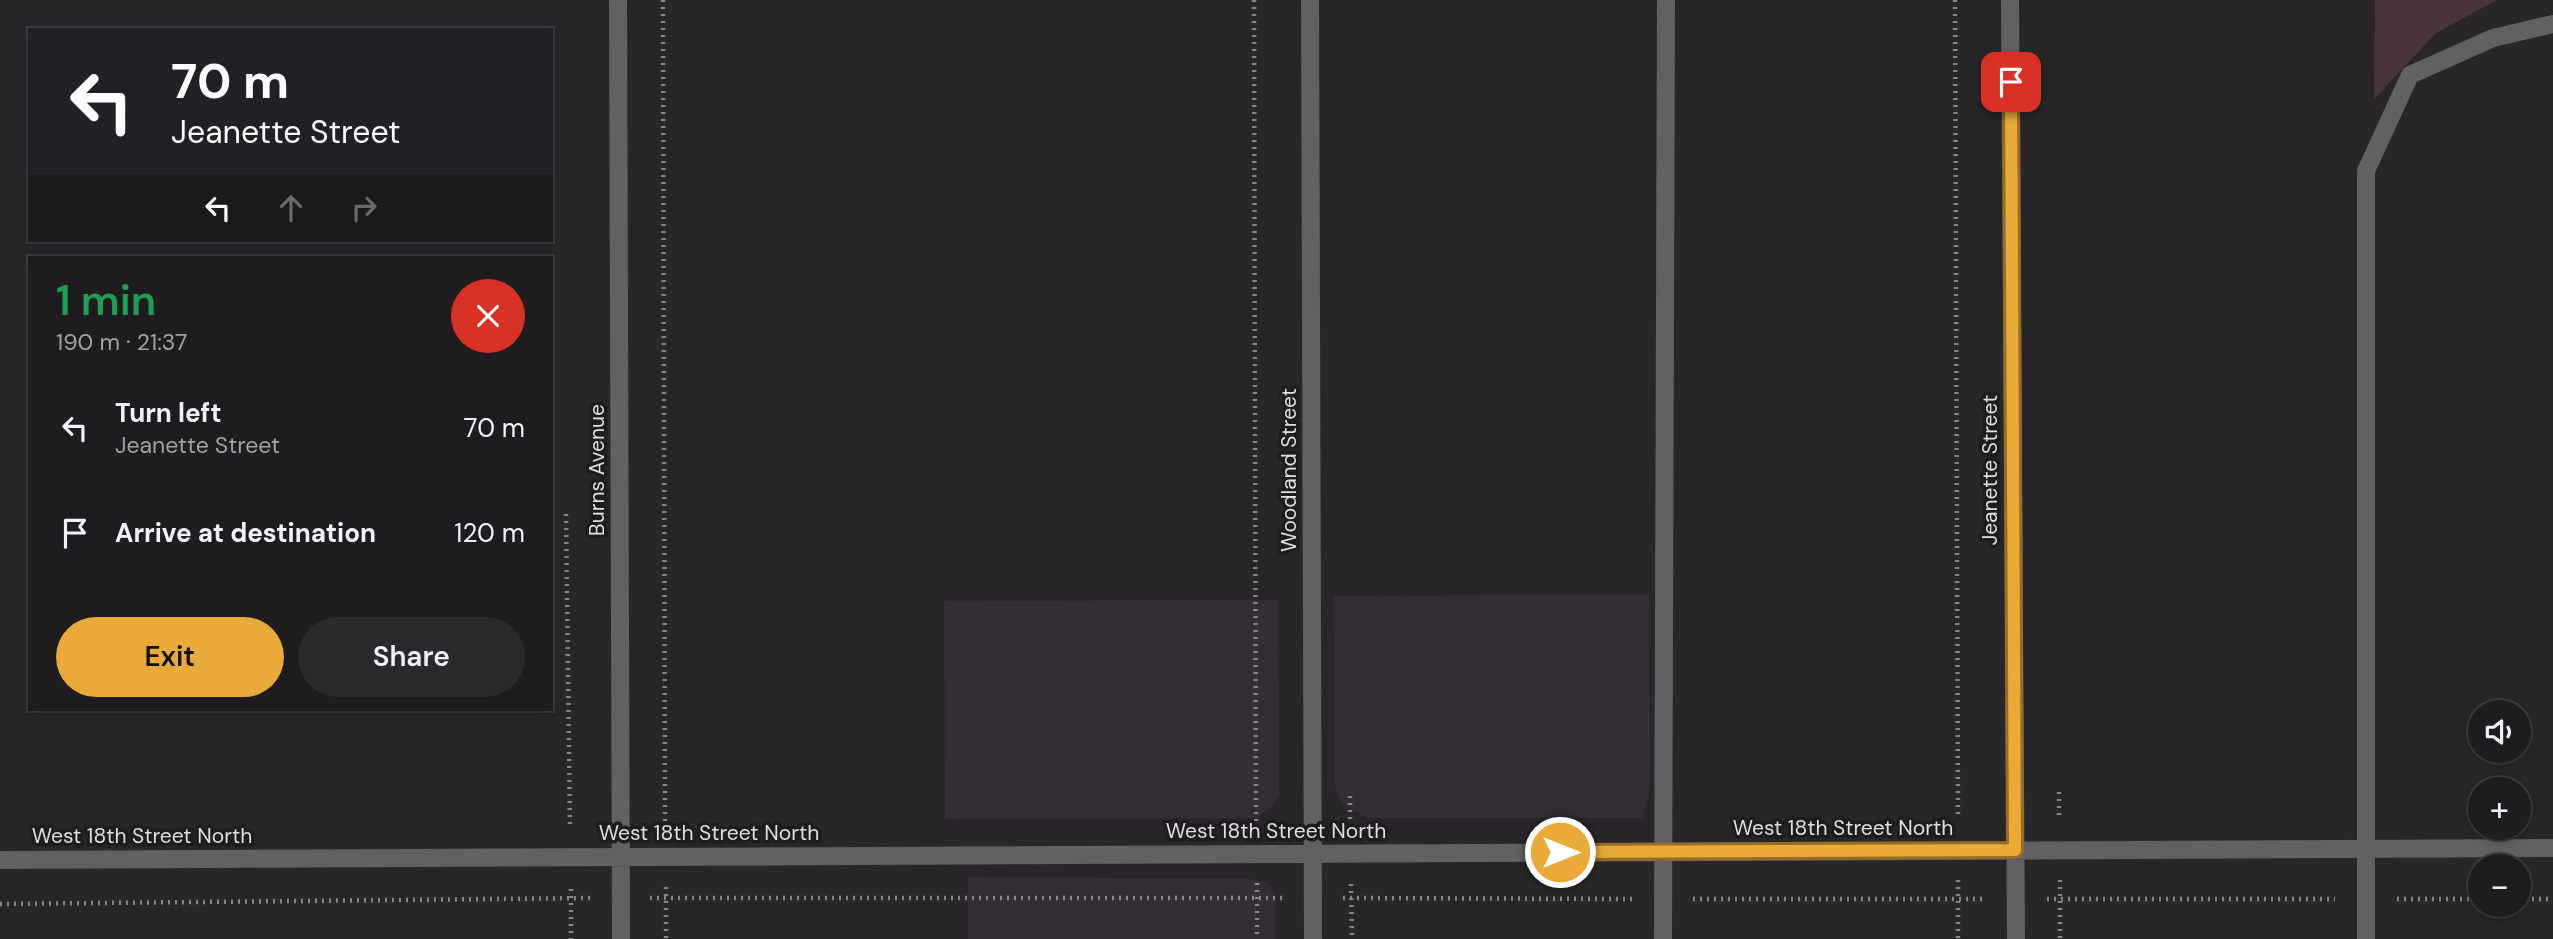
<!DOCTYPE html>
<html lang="en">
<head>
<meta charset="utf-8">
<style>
	:root { --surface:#1e1c1f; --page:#2b292c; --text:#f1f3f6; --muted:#a1a1a4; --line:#3c3a3d; --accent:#eaaa39 }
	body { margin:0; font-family:"DM Sans",sans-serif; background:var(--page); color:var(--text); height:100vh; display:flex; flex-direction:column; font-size:26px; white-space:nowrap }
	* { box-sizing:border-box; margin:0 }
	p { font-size:23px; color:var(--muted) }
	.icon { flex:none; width:38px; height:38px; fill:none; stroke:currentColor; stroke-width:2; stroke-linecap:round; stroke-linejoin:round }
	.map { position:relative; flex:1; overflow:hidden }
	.details { position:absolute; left:28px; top:256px; width:525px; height:455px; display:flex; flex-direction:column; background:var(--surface); border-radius:0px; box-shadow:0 4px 10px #0003,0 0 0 2px var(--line) }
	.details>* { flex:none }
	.top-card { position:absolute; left:28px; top:28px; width:525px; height:214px; border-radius:0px; box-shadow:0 4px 10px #0003,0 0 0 2px var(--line); background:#202124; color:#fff; overflow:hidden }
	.fabs { position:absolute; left:2468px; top:700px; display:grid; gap:14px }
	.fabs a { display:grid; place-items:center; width:63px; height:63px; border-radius:50%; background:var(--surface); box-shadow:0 4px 10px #0003,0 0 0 2px var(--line); font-size:35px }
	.pin { position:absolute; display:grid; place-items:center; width:60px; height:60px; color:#fff; margin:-30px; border-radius:14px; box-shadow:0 4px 10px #0006 }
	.me { position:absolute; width:77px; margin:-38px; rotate:90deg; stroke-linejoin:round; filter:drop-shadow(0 0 5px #0008) }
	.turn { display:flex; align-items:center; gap:24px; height:147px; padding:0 28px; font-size:32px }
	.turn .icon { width:91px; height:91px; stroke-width:2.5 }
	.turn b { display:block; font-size:49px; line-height:60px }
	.lanes { display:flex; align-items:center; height:66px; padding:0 28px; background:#0003; justify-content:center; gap:35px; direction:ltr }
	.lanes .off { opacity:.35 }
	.round { display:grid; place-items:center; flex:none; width:74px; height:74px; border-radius:37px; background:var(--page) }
	.summary { display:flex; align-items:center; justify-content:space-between; height:119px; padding:0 28px }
	h1 { font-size:42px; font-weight:600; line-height:52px; color:#1e9e55 }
	.action { display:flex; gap:14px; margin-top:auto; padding:14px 28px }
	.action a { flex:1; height:80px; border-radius:42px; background:var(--accent); color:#111; font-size:28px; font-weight:600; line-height:80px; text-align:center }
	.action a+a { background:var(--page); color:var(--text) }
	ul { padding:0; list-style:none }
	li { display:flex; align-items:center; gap:21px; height:105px; padding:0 28px }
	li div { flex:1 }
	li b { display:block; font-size:26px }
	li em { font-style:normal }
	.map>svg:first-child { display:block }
	.built { fill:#332d34 }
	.green { fill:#4a3439 }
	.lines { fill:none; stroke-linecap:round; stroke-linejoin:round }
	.path { stroke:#878588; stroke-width:4.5; stroke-dasharray:2 5; stroke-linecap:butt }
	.service { stroke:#616163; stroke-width:18 }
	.minor { stroke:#616163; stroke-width:18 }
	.route-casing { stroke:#986e25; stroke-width:18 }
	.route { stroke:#eaaa39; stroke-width:12 }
	.labels { text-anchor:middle; stroke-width:7; stroke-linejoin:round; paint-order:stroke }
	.street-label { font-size:21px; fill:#dfdee0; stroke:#1e1c1f }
</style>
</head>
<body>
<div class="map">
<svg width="2553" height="939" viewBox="0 0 2553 939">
	<rect width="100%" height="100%" fill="#282629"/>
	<path class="built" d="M1649,594L1650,787L1643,818H1367L1342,804L1335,786L1334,596Z
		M1278,600L1279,795L1271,807L1257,818L945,819L944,601Z
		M968,877L1251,879L1268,883L1275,894V939H968Z"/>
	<path class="green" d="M2375,0H2497L2436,33L2374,99Z"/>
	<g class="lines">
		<path class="path" d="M663,0L665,826
			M1254,0L1256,825
			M1955,0L1958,819
			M566,514L570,828
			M2059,792V819
			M1350,796V823
			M1958,880V939
			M2060,880V939
			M1257,883V939
			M1351,884L1352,939
			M666,887V939
			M571,889V939
			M650,898H1282
			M1343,898L1632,899
			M1693,899H1985
			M2047,899H2335
			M2397,899H2480
			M2518,899H2553
			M0,904L592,898"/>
		<path class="service" d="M1663,939L1666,0
			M2366,939V171L2410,75L2493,38L2553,24"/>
		<path class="minor" d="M618,0L621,939
			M1310,0L1313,939
			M2010,0L2016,939
			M0,860L2553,848"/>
	</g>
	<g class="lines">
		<g class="route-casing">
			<path id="route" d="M1560,852L2015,850L2011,82"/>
		</g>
		<use href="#route" class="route"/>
	</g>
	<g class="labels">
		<g class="street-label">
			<text transform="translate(597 470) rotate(-90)" y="7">Burns Avenue</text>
			<text transform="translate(1289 470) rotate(-90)" y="7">Woodland Street</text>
			<text transform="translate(1990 470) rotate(-90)" y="7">Jeanette Street</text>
			<text x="1843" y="835">West 18th Street North</text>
			<text x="1276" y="838">West 18th Street North</text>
			<text x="709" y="840">West 18th Street North</text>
			<text x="142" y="843">West 18th Street North</text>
		</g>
	</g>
</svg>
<div class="fabs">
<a><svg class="icon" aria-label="sound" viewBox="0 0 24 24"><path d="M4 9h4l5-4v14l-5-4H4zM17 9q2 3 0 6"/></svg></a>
<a>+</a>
<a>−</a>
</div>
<div class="pin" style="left:2011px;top:82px;background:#d93025"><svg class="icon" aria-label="arrive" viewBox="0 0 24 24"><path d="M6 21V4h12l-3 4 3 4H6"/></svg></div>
<svg class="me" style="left:1560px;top:852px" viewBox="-20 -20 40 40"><circle r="17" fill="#eaaa39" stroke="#fff" stroke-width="3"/><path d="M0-11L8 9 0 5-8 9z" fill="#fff"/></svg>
<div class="top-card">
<div class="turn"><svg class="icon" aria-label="left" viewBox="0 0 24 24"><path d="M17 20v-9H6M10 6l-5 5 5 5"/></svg><div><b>70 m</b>Jeanette Street</div></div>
<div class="lanes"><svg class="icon" aria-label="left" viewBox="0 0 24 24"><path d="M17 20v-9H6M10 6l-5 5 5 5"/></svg><svg class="icon off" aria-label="ahead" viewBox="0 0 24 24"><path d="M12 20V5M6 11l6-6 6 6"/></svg><svg class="icon off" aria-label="right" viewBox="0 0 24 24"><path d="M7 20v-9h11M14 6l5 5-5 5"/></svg></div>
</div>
<section class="details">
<div class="summary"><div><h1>1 min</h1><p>190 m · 21:37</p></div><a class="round" style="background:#d93025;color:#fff"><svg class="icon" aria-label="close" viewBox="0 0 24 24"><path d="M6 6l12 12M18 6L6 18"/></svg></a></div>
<ul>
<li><svg class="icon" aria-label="left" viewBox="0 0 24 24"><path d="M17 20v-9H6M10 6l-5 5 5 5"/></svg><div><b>Turn left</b><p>Jeanette Street</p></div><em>70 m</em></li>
<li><svg class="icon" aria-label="arrive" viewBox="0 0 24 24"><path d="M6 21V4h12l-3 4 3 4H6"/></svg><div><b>Arrive at destination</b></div><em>120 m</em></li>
</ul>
<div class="action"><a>Exit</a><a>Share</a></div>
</section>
</div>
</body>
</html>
